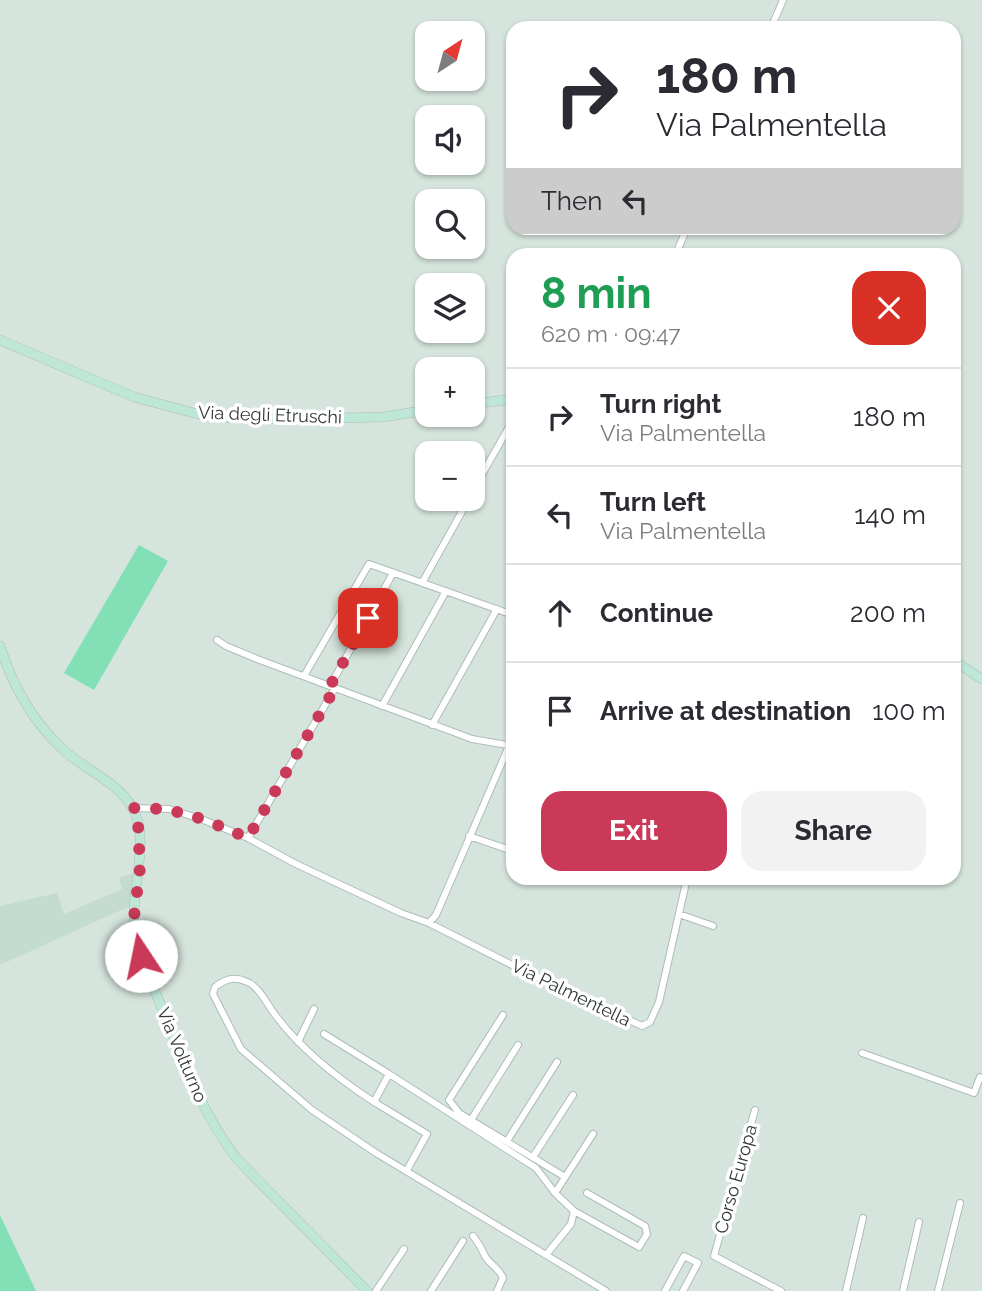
<!DOCTYPE html>
<html lang="en">
<head>
<meta charset="utf-8">
<style>
	:root { --surface:#fff; --page:#f2f2f3; --text:#2b2b33; --muted:#7c7c81; --line:#e1e1e2; --accent:#ca3a58 }
	body { margin:0; font-family:Raleway,sans-serif; background:var(--page); color:var(--text); height:100vh; display:flex; flex-direction:column; font-size:26px; white-space:nowrap }
	* { box-sizing:border-box; margin:0 }
	p { font-size:23px; color:var(--muted) }
	.icon { flex:none; width:38px; height:38px; fill:none; stroke:currentColor; stroke-width:2; stroke-linecap:round; stroke-linejoin:round }
	.map { position:relative; flex:1; overflow:hidden }
	.drawer { position:absolute; left:506px; top:248px; width:455px; height:637px; display:flex; flex-direction:column; background:var(--surface); border-radius:21px; box-shadow:0 2px 5px #0004 }
	.drawer>* { flex:none }
	.top-card { position:absolute; left:506px; top:21px; width:455px; height:214px; border-radius:21px; box-shadow:0 2px 5px #0004; background:#fff; color:var(--text); overflow:hidden }
	.needle { width:46px; rotate:36deg }
	.tools { position:absolute; left:415px; top:21px; display:grid; gap:14px }
	.tools a { display:grid; place-items:center; width:70px; height:70px; border-radius:14px; background:var(--surface); box-shadow:0 2px 5px #0004; font-size:35px }
	.pin { position:absolute; display:grid; place-items:center; width:60px; height:60px; color:#fff; margin:-30px; border-radius:14px; box-shadow:0 4px 10px #0006 }
	.me { position:absolute; width:77px; margin:-38px; rotate:349deg; stroke-linejoin:round; filter:drop-shadow(0 0 5px #0008) }
	.turn { display:flex; align-items:center; gap:24px; height:147px; padding:0 35px; font-size:32px }
	.turn .icon { width:91px; height:91px; stroke-width:2.5 }
	.turn b { display:block; font-size:49px; line-height:60px }
	.then { display:flex; align-items:center; height:66px; padding:0 35px; background:#0003; gap:14px; font-size:26px }
	.round { display:grid; place-items:center; flex:none; width:74px; height:74px; border-radius:21px; background:var(--page) }
	.overview { display:flex; align-items:center; justify-content:space-between; height:119px; padding:0 35px }
	h1 { font-size:42px; font-weight:700; line-height:52px; color:#1e9e55 }
	.cta { display:flex; gap:14px; margin-top:auto; padding:14px 35px }
	.cta a { flex:1; height:80px; border-radius:21px; background:var(--accent); color:#fff; font-size:28px; font-weight:700; line-height:80px; text-align:center }
	.cta a+a { background:var(--page); color:var(--text) }
	ul { padding:0; list-style:none }
	li { display:flex; align-items:center; gap:21px; height:98px; padding:0 35px; border-top:2px solid var(--line) }
	li div { flex:1 }
	li b { display:block; font-size:26px }
	li em { font-style:normal }
	.map>svg:first-child { display:block }
	.built { fill:#c4dbcf }
	.green { fill:#83dfb5 }
	.lines { fill:none; stroke-linecap:round; stroke-linejoin:round }
	.street-casing { stroke:#aebdb5; stroke-width:8 }
	.secondary-casing { stroke:#aebdb5; stroke-width:10 }
	.street { stroke:#fff; stroke-width:6 }
	.secondary { stroke:#bee7d8; stroke-width:9 }
	.route { stroke:#ca3a58; stroke-width:12; stroke-dasharray:0 21.6 }
	.labels { text-anchor:middle; stroke-width:7; stroke-linejoin:round; paint-order:stroke }
	.street-label { font-size:18px; fill:#323835; stroke:#fff }
</style>
</head>
<body>
<div class="map">
<svg width="982" height="1291" viewBox="0 0 982 1291">
	<rect width="100%" height="100%" fill="#d5e4dc"/>
	<path class="built" d="M136,873L132,905L0,965V906L57,893L64,914L122,889L119,877Z"/>
	<path class="green" d="M139,545L168,561L94,690L64,673Z
		M0,1215L36,1291H0Z"/>
	<g class="lines">
		<g class="street-casing">
			<path id="street" d="M771,28L783,0
				M675,256L687,228
				M472,492L513,420
				M422,583L469,499
				M217,640L226,646L257,659L448,730L472,739L513,746
				M304,676L369,564L513,615
				M330,686L393,573
				M382,706L446,591
				M432,725L497,609
				M133,808L169,809L201,819L248,838L296,864L401,913L429,923L518,968L642,1026L650,1022L659,1002L687,878
				M469,836L513,851
				M248,838L335,688
				M679,914L713,926
				M429,923L436,915L509,746
				M503,1015L449,1100L459,1113L565,1177
				M324,1034L389,1074
				M298,1042L314,1009
				M862,1053L974,1093L980,1077L982,1078
				M374,1102L427,1134L407,1170
				M755,1110L714,1256L781,1291
				M471,1120L518,1045
				M507,1141L557,1062
				M533,1157L573,1095
				M555,1193L536,1168L389,1074L374,1102C337,1078 299,1048 273,1012C266,1002 258,985 245,981C233,976 224,980 215,987L213,994L241,1049L312,1110L376,1153L606,1291
				M574,1211L639,1247L647,1234L645,1226L587,1193
				M473,1236C479,1243 481,1248 485,1256C490,1265 499,1268 503,1278L497,1291
				M546,1255L571,1224L574,1211L555,1193L593,1134
				M376,1291L404,1249
				M431,1291L463,1241
				M665,1291L684,1256L698,1263L683,1291
				M846,1291L863,1218
				M903,1291L919,1222
				M938,1291L960,1203"/>
		</g>
		<g class="secondary-casing">
			<path id="secondary" d="M0,340L134,397L209,417L291,419L384,417L427,410
				M472,404L513,399
				M0,646C13,687 34,724 67,753C88,771 118,783 132,807C150,837 133,884 134,917C134,948 150,979 162,1008C183,1060 202,1114 237,1159L367,1291
				M954,661L982,679"/>
		</g>
		<use href="#street" class="street"/>
		<use href="#secondary" class="secondary"/>
	</g>
	<g class="lines">
		<path class="route" d="M141,956L134,917L140,868L138,822L133,808C180,807 205,820 248,838L335,688L330,686L368,618"/>
	</g>
	<g class="labels">
		<g class="street-label">
			<text transform="translate(270 415) rotate(2)" y="6">Via degli Etruschi</text>
			<text transform="translate(571 993) rotate(26)" y="6">Via Palmentella</text>
			<text transform="translate(182 1055) rotate(67)" y="6">Via Volturno</text>
			<text transform="translate(736 1179) rotate(-74)" y="6">Corso Europa</text>
		</g>
	</g>
</svg>
<div class="tools">
<a><svg class="needle" viewBox="-14 -14 28 28"><path d="M0-13l5 13h-10z" fill="#e53935"/><path d="M0 13l5-13h-10z" fill="#7c7c81"/></svg></a>
<a><svg class="icon" aria-label="sound" viewBox="0 0 24 24"><path d="M4 9h4l5-4v14l-5-4H4zM17 9q2 3 0 6"/></svg></a>
<a><svg class="icon" aria-label="search" viewBox="0 0 24 24"><circle cx="10" cy="10" r="6"/><path d="M15 15l6 6"/></svg></a>
<a><svg class="icon" aria-label="layers" viewBox="0 0 24 24"><path d="M12 4l9 5-9 5-9-5zM3 14l9 5 9-5"/></svg></a>
<a>+</a>
<a>−</a>
</div>
<div class="pin" style="left:368px;top:618px;background:#d93025"><svg class="icon" aria-label="arrive" viewBox="0 0 24 24"><path d="M6 21V4h12l-3 4 3 4H6"/></svg></div>
<svg class="me" style="left:141px;top:956px" viewBox="-20 -20 40 40"><circle r="19" fill="#fff"/><path d="M0-13L10 11 0 6-10 11z" fill="#ca3a58"/></svg>
<div class="top-card">
<div class="turn"><svg class="icon" aria-label="right" viewBox="0 0 24 24"><path d="M7 20v-9h11M14 6l5 5-5 5"/></svg><div><b>180 m</b>Via Palmentella</div></div>
<div class="then">Then<svg class="icon" aria-label="left" viewBox="0 0 24 24"><path d="M17 20v-9H6M10 6l-5 5 5 5"/></svg></div>
</div>
<section class="drawer">
<div class="overview"><div><h1>8 min</h1><p>620 m · 09:47</p></div><a class="round" style="background:#d93025;color:#fff"><svg class="icon" aria-label="close" viewBox="0 0 24 24"><path d="M6 6l12 12M18 6L6 18"/></svg></a></div>
<ul>
<li><svg class="icon" aria-label="right" viewBox="0 0 24 24"><path d="M7 20v-9h11M14 6l5 5-5 5"/></svg><div><b>Turn right</b><p>Via Palmentella</p></div><em>180 m</em></li>
<li><svg class="icon" aria-label="left" viewBox="0 0 24 24"><path d="M17 20v-9H6M10 6l-5 5 5 5"/></svg><div><b>Turn left</b><p>Via Palmentella</p></div><em>140 m</em></li>
<li><svg class="icon" aria-label="ahead" viewBox="0 0 24 24"><path d="M12 20V5M6 11l6-6 6 6"/></svg><div><b>Continue</b></div><em>200 m</em></li>
<li><svg class="icon" aria-label="arrive" viewBox="0 0 24 24"><path d="M6 21V4h12l-3 4 3 4H6"/></svg><div><b>Arrive at destination</b></div><em>100 m</em></li>
</ul>
<div class="cta"><a>Exit</a><a>Share</a></div>
</section>
</div>
</body>
</html>
